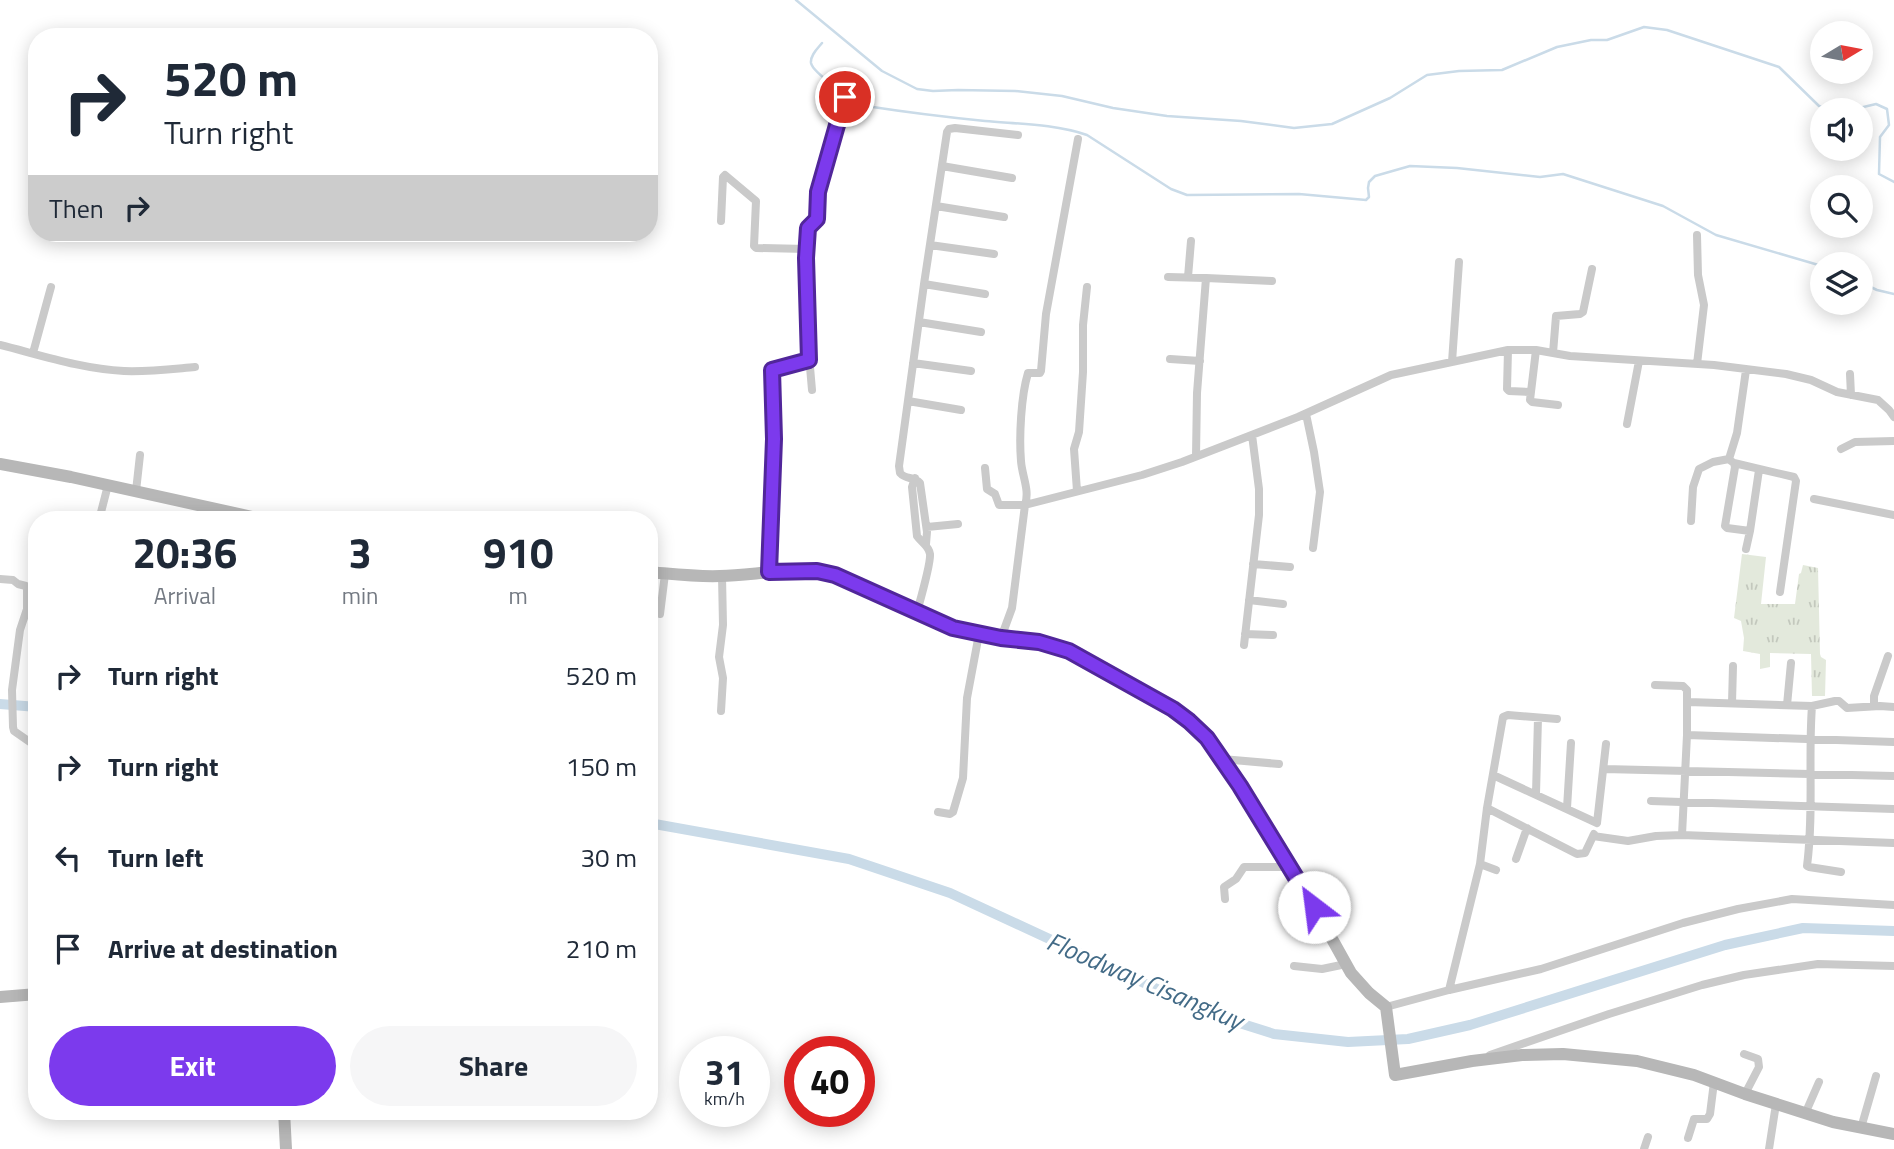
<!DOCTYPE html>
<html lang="en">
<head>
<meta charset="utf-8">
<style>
	:root { --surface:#fff; --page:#f6f6f7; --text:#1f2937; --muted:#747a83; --accent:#7c3aed }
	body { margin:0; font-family:"Titillium Web",sans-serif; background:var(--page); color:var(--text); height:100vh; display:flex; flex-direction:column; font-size:26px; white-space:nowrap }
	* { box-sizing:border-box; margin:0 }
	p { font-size:23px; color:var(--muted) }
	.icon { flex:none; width:38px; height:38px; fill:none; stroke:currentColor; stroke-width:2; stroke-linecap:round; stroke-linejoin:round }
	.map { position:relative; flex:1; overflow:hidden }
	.panel { position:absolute; left:28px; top:511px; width:630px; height:609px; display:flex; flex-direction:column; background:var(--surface); border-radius:28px; box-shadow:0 4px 18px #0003 }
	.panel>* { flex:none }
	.banner { position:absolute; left:28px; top:28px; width:630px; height:214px; border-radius:28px; box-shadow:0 4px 18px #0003; background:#fff; color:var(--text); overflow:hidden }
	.needle { width:46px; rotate:80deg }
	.tools { position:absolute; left:1810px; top:21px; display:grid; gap:14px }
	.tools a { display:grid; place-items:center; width:63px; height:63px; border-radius:50%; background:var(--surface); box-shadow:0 4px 18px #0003; font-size:35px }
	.speed { position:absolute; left:679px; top:1036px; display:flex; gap:14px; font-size:35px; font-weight:700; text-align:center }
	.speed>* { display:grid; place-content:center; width:91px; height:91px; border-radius:50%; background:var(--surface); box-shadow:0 4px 18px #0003; line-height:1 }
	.speed small { font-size:18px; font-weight:400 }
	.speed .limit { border:10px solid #d22; background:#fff; color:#111 }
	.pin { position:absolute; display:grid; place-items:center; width:60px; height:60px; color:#fff; margin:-30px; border:4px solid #fff; border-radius:50%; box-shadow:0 2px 7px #0007 }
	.me { position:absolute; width:77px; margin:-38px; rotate:330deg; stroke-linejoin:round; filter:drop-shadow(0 0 5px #0008) }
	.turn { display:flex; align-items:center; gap:24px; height:147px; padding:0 21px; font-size:32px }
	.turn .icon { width:91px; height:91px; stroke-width:2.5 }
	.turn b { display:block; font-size:49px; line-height:60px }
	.then { display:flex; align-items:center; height:66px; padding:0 21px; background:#0003; gap:14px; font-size:26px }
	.eta { display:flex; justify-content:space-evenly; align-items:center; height:119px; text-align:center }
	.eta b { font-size:42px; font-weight:700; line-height:49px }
	.button { display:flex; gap:14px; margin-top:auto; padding:14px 21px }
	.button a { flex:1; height:80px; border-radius:42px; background:var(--accent); color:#fff; font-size:28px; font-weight:700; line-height:80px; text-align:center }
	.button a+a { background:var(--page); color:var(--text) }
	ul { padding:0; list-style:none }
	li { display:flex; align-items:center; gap:21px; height:91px; padding:0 21px }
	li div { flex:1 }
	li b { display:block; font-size:26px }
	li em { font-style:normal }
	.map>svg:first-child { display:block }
	.grass { fill:url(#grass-tufts) }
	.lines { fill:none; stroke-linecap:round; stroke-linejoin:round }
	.stream { stroke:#cadbe8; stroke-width:2.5 }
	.canal { stroke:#cadbe8; stroke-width:10 }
	.street { stroke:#cacaca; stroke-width:8 }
	.secondary { stroke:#b7b7b7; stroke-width:12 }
	.route-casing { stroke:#51269a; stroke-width:18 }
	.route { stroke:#7c3aed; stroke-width:12 }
	.labels { text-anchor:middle; stroke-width:7; stroke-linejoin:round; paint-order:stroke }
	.water-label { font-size:26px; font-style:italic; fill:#436b87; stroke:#fff }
</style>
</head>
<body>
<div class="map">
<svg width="1894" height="1149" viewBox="0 0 1894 1149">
	<defs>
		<pattern id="grass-tufts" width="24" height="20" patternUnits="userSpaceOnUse" patternTransform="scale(1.75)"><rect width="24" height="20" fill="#e3e9dc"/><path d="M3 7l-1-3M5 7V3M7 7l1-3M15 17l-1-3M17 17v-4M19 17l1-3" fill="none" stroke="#c3c8bd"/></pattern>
	</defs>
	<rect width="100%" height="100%" fill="#fff"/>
	<path class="grass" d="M1742,554L1766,557L1761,604H1795L1799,574L1801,573L1803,565L1818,568L1820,654L1821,657L1826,660L1825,696H1812L1811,654L1770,653V667L1760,669V654L1743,651L1744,638L1741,621L1734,618Z"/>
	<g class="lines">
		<path class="stream" d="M796,0L882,71L917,89L933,91L958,90L1015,91L1062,96L1113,108L1167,116L1241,121L1294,128L1332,124L1390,98L1427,75L1459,71L1502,70L1557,47L1591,40H1607L1644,27L1667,30L1779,67L1819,106L1828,110
			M822,43C818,48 810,55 811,63C813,74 855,100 866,106C905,112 945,117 985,121C1018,124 1055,124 1087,135L1171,189L1187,195L1299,194L1366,200L1369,197L1368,188L1369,182L1375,176L1410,166L1457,168L1540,177L1563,174L1663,206L1716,235L1822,266
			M1851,110L1876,104L1887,109L1889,125L1880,137L1879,174L1894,182
			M1860,282L1877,290L1894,294"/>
		<path class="canal" d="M0,704L37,707
			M649,823L849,859L950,893L1211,1014L1274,1034L1348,1042L1408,1039L1470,1025L1725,945L1803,928L1894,931"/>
		<path class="street" d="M942,166L1012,178
			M936,206L1004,217
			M721,221L723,177L725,175L756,201L754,246L756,248L807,249
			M1697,235L1698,275L1704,305L1697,364
			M930,245L994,254
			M1168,277L1206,278
			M1188,277L1191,241
			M924,284L985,294
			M919,322L981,332
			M0,345C40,355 82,369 124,371C148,372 172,369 195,367
			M1508,350L1507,389L1509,391L1530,392
			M1536,350L1530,400L1532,402L1558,405
			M33,353L51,287
			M1553,353L1556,316L1580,314L1583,312L1592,269
			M1170,359L1200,361
			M1452,362L1459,262
			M913,363L971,371
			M1850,374L1851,395
			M812,390L808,344L806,258L808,228L817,219L818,192L845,97
			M908,401L961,410
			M1306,414L1314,452L1320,492L1313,548
			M1627,424L1639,361
			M1841,449L1855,442L1894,441
			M1196,456L1197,393L1206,278L1272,281
			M1731,461L1734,463L1735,467L1725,526L1727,528L1750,531L1759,470
			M1734,463L1794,477L1796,481L1780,592
			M985,468L987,489L995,494L999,505H1025C1030,490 1022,476 1021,461C1019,437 1021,396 1028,373H1040L1041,371L1046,314L1078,139
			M915,478L912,487L917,536C921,542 929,546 930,554C931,563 920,601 917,612
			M136,491L140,455
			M1077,491L1074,449L1079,432L1083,372V325L1087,287
			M1814,499L1894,515
			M524,519V520
			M99,520L108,485
			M1691,521L1693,487L1699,469L1713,462L1729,459L1737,433L1746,370
			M927,527L958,524
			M926,544L927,532L920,483C913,476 906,480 900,473L899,466L924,284L947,132L949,129L955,128L1018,135
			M1746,549L1750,531
			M1253,564L1290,567
			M769,572L774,439L772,370L809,360
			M0,579L13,580L18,584L26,586L27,589V609L20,630L12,690L13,727L14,731L37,747
			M1249,600L1283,604
			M660,614L665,574
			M1245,634L1273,635
			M1001,638L1012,608L1025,505L1142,475L1182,462L1298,417L1391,375L1508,350H1536L1570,356L1714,365L1786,374L1811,380L1837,392L1878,400L1889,410L1894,417
			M1244,645L1259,515V489L1252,435
			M1655,685L1683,686L1687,690V735L1682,835
			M1688,702L1812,706L1835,701H1839L1847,708L1880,706L1894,707
			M1732,703L1733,666
			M1787,705L1791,663
			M1812,706C1808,759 1814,812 1807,866L1809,867L1841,872
			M1874,706V696L1888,656
			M721,711L723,678L719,657L723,625L722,576
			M1687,735L1894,742
			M1222,759L1279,764
			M1604,769L1894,776
			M1493,775L1597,823L1606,744
			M1536,794L1538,718
			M1651,801L1894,809
			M1487,808L1577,854L1585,853L1594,834
			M1567,808L1571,743
			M938,812L950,814L953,812L963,778L967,698L979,634
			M1593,836L1628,841L1656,836L1682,835L1894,843
			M1516,859L1527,828
			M1480,864L1496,870
			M1225,899L1224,887L1236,879L1244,867H1292
			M1294,966L1322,969L1346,964
			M1449,990L1480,864L1487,808L1503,717L1508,715L1557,719
			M1386,1007L1449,990L1541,969L1683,923L1738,909L1792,899L1894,905
			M1744,1054L1758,1059L1759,1067L1745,1094
			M1490,1055L1609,1014L1702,985L1744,975L1818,964L1894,966
			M1805,1114L1819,1082
			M1861,1128L1876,1076
			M1688,1138L1694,1119H1707L1710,1114L1714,1082
			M1644,1149L1648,1137
			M1769,1149L1776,1104"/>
		<path class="secondary" d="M0,464L71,477L266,520
			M649,572C673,574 697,577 720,576C759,575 796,566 835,575L953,628L1001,638L1039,642L1069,651L1131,685L1189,721L1207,738L1240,786L1292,867L1351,973L1369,993L1386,1007L1395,1075L1472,1061L1522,1055L1563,1054L1637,1061L1694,1075L1745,1094L1833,1122L1894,1134
			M0,997L37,994
			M284,1111L286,1149"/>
	</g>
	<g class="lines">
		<g class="route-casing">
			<path id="route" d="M845,97L818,192L817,219L808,228L806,258L809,360L772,370L774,439L769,572L817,571L835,575L953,628L1001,638L1039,642L1069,651L1173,709L1189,721L1207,738L1240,786L1314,907"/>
		</g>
		<use href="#route" class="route"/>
	</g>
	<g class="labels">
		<g class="water-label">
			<text transform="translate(1145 981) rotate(23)" y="9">Floodway Cisangkuy</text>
		</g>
	</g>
</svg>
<div class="tools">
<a><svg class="needle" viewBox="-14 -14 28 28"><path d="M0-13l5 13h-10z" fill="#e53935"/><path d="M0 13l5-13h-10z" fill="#747a83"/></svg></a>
<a><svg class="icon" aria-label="sound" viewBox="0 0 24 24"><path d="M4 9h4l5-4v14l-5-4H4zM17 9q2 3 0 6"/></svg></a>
<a><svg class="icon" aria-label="search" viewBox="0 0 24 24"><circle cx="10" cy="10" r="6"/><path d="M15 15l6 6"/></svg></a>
<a><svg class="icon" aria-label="layers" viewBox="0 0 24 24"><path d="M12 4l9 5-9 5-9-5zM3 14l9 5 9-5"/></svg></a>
</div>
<div class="speed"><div>31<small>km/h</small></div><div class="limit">40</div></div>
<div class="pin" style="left:845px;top:97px;background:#d93025"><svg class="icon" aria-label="arrive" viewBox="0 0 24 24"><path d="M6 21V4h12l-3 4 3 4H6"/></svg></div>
<svg class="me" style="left:1314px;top:907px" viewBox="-20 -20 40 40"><circle r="19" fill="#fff"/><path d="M0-13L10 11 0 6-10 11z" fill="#7c3aed"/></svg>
<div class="banner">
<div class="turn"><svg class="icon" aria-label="right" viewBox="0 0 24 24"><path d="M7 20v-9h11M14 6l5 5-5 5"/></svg><div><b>520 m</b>Turn right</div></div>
<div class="then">Then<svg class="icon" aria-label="right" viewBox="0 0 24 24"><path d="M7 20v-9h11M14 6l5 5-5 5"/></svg></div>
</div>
<section class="panel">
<div class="eta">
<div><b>20:36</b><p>Arrival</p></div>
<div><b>3</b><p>min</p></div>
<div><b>910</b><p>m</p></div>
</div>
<ul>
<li><svg class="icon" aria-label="right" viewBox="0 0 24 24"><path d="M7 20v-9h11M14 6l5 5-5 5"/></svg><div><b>Turn right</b></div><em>520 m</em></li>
<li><svg class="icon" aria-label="right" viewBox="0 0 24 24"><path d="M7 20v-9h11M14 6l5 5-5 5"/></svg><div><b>Turn right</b></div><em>150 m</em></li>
<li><svg class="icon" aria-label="left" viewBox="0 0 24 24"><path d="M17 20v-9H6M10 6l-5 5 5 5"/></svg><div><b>Turn left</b></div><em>30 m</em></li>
<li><svg class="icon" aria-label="arrive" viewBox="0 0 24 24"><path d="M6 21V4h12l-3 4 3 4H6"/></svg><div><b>Arrive at destination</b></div><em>210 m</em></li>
</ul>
<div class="button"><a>Exit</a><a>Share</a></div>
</section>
</div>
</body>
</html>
